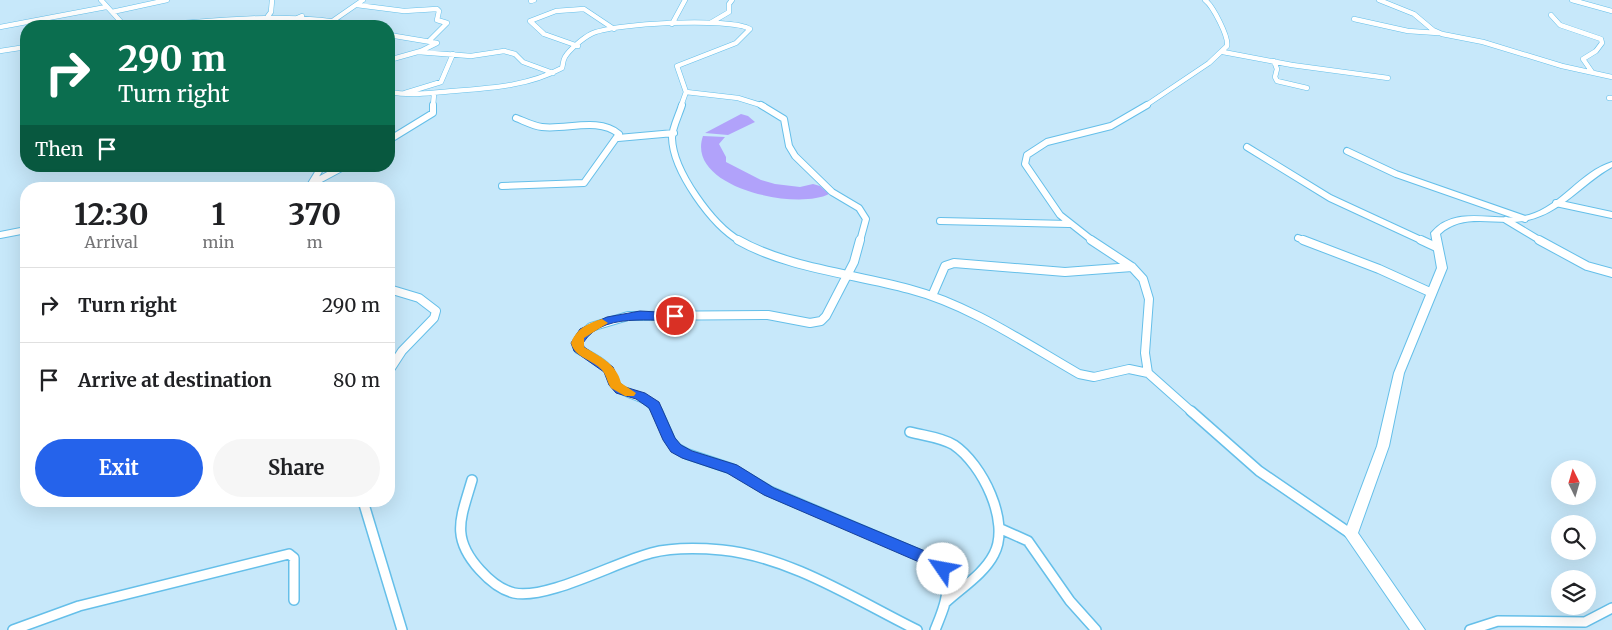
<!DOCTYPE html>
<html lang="en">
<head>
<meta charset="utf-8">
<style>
	:root { --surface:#fff; --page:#f6f6f6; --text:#202124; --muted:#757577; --line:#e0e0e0; --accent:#2563eb }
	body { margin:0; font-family:Merriweather,serif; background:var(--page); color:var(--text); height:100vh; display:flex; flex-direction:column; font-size:19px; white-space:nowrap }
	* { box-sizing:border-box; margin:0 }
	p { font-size:16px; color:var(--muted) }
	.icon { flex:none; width:28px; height:28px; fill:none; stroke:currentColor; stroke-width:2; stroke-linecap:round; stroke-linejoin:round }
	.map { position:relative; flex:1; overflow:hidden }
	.side { position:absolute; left:20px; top:182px; width:375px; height:325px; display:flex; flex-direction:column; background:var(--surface); border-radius:20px; box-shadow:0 5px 20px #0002 }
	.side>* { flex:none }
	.hud { position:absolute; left:20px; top:20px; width:375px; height:152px; border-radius:20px; box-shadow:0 5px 20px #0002; background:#0b6e4f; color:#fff; overflow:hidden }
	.needle { width:32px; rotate:355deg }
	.controls { position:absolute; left:1551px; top:460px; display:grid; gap:10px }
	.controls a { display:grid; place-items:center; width:45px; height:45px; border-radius:50%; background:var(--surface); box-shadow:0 5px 20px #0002; font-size:25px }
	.pin { position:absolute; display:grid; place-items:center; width:42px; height:42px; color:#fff; margin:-21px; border:2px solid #fff; border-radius:50%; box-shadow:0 1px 5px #0007 }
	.me { position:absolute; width:55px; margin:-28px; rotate:303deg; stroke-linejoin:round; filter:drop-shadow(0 0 4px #0008) }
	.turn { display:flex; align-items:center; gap:18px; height:105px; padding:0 15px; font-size:22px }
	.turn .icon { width:65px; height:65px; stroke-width:2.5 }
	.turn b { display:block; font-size:35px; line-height:42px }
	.then { display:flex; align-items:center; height:48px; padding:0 15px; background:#0003; gap:10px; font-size:19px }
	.eta { display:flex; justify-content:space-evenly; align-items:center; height:85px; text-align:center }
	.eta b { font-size:30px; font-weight:700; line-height:35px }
	.cta { display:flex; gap:10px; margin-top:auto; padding:10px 15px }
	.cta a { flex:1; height:58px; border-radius:30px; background:var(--accent); color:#fff; font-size:20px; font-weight:700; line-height:58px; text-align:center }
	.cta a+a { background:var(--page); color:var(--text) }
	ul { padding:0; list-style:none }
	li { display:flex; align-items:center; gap:15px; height:75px; padding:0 15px; border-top:1px solid var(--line) }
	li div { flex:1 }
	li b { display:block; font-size:19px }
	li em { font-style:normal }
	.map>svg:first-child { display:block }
	.water { fill:#b1a2fa }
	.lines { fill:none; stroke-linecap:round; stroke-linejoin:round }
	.minor-far3-casing { stroke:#65bfe9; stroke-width:5.5 }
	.minor-far2-casing { stroke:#65bfe9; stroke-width:8 }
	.minor-far1-casing { stroke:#65bfe9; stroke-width:10 }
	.minor-casing { stroke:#65bfe9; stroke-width:12 }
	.tertiary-casing { stroke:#65bfe9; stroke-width:2 }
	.minor-far3 { stroke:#fff; stroke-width:4.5 }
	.minor-far2 { stroke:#fff; stroke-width:6 }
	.minor-far1 { stroke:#fff; stroke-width:8 }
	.minor { stroke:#fff; stroke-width:9 }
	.tertiary { fill:#fff; fill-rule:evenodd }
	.route { fill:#2563eb; stroke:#184099 }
	.slow { fill:#f59e0b }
</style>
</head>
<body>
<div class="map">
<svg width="1612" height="630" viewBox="0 0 1612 630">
	<rect width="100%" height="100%" fill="#c7e8fa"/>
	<path class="water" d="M741,114L748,116L755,122L728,135L705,133Z
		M703,136L725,137L719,144L726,157V162L761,180L775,184L800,187L813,184L820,186L829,194C796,211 685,187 703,136Z"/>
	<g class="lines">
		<g class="minor-far3-casing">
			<path id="minor-far3" d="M101,0L122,23L129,26
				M1379,0L1414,14L1433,30L1442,34L1483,42L1562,66L1612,77
				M1572,0L1612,11
				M531,1L534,0
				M357,5L404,11L437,9L439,11L437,20L447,23L430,40
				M112,12L167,0
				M1551,15L1560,25L1601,39L1602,43L1596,51L1583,59L1592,72
				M268,16L271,12L272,0
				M1354,19L1408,31L1438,33
				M334,20L363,0
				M712,22L729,12V4L732,0
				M672,24L685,0
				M140,26C214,22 286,10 360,26
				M279,26L302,16
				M0,27L106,7
				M389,35L437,43L421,51L389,60
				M578,46L544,34L530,21L556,11L584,9L614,29
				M0,51L26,47
				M418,52L471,56L504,51L515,54L523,62L553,73
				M1223,52L1292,65L1388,78
				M1274,61L1277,69L1275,77L1277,81L1307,88
				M389,92C411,96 432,93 454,91C492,88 528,86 562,68C563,65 563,60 565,57C569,50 583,38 591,34C612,23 731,17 750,29L736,43L677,66L686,92L681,106
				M686,92L738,98L764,106
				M405,93L441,82L453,54
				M1609,98H1612
				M433,106L434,94
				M1145,106L1209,63L1227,46C1229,37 1213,6 1205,0"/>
		</g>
		<g class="minor-far2-casing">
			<path id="minor-far2" d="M682,105C679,115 672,128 672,138C673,171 712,225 740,241
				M761,105L784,119L789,146L795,156L832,192L859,208L866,219L860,241
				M618,138L674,133
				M389,140L433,113V105
				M1247,147L1330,198L1423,241
				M1347,151L1396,174L1525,219
				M311,184L322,166
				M502,186L584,183L619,134C598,117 567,130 542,127C533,126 524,121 516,118
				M308,189L317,181L345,166
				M1556,203L1612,215
				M1506,220L1541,241
				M940,221L1069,224
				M0,235L26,230
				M1298,238L1306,241
				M1093,241L1060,215L1025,164L1027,155L1047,142L1111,126L1147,105"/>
		</g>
		<g class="minor-far1-casing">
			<path id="minor-far1" d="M738,240C787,268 855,274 909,289C970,305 1025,343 1079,374L1094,377L1129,369L1148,373
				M1091,240L1132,267L1143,279L1149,299L1145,353L1148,373L1193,413
				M1303,240L1379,269L1432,293
				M1421,240L1436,247
				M1539,240L1587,266L1612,273
				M389,289L419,298L436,311L434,318L402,351L389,371
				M932,296L945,266L954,263L1065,272L1132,267
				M657,413C649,395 633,398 619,388C612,383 612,372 605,366C598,359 586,354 578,349L577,343L580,337L591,327L628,316L768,315L810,323L821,321L826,316L854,262L860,240"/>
		</g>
		<g class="minor-casing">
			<path id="minor" d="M657,411L670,440L676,448L687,454L732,469L769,491L932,560C956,584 946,602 935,630
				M1191,411L1259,471L1351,534
				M910,432C925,436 941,437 954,445C982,464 1011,522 994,554C984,574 961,588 945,603
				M472,480C461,518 450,537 480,570C489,580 501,590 514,593C547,600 616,562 651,553C674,547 699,548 722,550C791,557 856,600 917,630
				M363,501L402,630
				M1001,529L1028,541L1070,601L1096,630
				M13,630L79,606L289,554L294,558V600
				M1470,630L1498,621L1585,622L1612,608"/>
		</g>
		<g class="tertiary-casing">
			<path id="tertiary" d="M1612,162V167C1583,183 1561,213 1528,220C1498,227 1464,211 1440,234L1447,268L1404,373L1389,446L1358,533L1425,630H1410L1344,534L1377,446L1394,373L1437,268L1431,233C1456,203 1496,224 1529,215C1561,206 1580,172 1612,162Z"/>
		</g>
		<use href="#minor-far3" class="minor-far3"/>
		<use href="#minor-far2" class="minor-far2"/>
		<use href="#minor-far1" class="minor-far1"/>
		<use href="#minor" class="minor"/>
		<use href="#tertiary" class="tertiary"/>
	</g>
	<path class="route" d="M640,311L675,313L680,316C669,328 606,306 583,343L584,347L613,367L620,383L625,387L645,393L659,402L675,438L681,445L692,451L737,465L774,488L937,556L951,569L948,574C939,577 933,571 926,565L764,495L727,473L682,458L671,452L663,440L649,408L636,399L616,393L609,385L604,372L574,351L571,343L580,329L607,317Z"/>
	<path class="slow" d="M602,319L608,323L584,338V347C599,356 617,364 621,383L636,393L634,396H625L611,388C607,382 607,376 602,370C592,359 575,358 571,343C576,329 588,323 602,319Z"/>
</svg>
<div class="controls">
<a><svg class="needle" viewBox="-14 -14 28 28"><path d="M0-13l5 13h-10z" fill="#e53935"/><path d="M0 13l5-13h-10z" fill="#757577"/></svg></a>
<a><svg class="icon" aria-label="search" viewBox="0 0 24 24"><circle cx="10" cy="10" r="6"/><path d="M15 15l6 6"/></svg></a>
<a><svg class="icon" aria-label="layers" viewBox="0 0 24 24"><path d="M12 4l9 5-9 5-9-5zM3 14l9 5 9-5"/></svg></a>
</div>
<div class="pin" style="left:675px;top:316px;background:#d93025"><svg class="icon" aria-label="arrive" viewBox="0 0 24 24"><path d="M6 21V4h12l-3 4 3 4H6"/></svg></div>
<svg class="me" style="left:943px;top:569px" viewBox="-20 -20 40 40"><circle r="19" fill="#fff"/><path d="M0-13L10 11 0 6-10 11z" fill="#2563eb"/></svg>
<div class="hud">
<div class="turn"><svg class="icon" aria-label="right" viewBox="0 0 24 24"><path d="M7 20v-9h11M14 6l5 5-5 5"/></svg><div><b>290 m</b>Turn right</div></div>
<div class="then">Then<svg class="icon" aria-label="arrive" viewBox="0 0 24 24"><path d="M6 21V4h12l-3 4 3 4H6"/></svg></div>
</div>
<section class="side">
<div class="eta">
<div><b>12:30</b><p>Arrival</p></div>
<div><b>1</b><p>min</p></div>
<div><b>370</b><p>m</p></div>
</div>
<ul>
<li><svg class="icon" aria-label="right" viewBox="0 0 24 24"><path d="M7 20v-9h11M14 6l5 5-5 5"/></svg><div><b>Turn right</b></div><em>290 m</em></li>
<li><svg class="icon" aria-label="arrive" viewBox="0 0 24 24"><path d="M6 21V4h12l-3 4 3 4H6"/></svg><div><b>Arrive at destination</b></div><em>80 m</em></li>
</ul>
<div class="cta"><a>Exit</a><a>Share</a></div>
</section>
</div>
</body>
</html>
